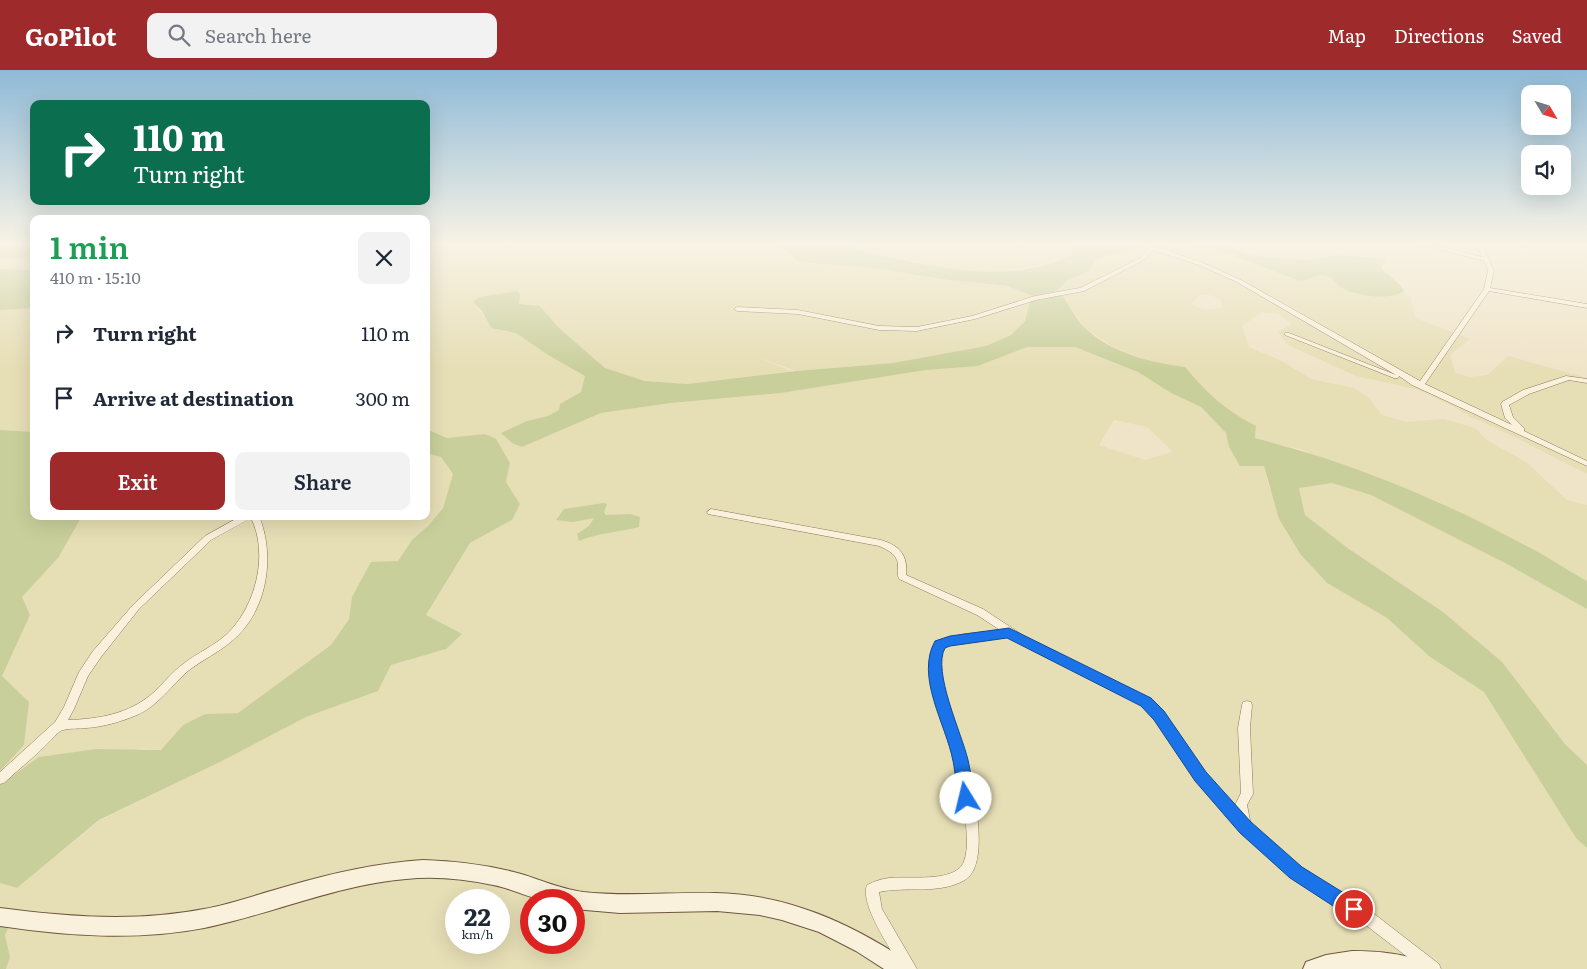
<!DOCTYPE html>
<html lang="en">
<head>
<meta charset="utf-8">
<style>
	:root { --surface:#fff; --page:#f2f2f3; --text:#1f2937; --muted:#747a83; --accent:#9e2a2b }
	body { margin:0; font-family:Literata,serif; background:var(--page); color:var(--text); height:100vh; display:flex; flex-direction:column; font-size:19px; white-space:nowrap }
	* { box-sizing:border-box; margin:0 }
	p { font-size:16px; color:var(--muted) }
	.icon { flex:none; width:28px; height:28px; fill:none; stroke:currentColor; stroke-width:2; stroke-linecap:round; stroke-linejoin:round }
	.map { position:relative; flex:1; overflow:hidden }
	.details { position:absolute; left:30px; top:145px; width:400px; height:305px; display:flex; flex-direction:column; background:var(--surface); border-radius:10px; box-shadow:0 5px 20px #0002 }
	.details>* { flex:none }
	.top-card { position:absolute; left:30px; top:30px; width:400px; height:105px; border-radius:10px; box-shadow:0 5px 20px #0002; background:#0b6e4f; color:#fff; overflow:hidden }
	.needle { width:32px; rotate:128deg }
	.controls { position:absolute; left:1521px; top:15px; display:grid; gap:10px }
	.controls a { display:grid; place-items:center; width:50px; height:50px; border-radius:10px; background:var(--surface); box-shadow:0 5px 20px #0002; font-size:25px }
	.speed { position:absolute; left:445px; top:819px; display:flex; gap:10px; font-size:25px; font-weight:700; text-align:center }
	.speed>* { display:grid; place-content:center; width:65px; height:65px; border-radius:50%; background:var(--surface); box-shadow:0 5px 20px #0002; line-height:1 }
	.speed small { font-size:12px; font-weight:400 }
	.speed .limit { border:8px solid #d22; background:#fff; color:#111 }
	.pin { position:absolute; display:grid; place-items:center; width:42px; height:42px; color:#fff; margin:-21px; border:2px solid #fff; border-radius:50%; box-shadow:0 1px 5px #0007 }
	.me { position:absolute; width:55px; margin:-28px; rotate:351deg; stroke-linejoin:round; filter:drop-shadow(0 0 4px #0008) }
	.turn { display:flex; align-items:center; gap:18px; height:105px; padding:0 20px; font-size:22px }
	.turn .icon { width:65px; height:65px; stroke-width:2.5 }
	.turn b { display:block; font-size:35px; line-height:42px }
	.round { display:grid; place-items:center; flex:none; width:52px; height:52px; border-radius:10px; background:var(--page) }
	.headline { display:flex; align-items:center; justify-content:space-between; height:85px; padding:0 20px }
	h1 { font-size:30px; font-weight:600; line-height:38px; color:#1e9e55 }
	.action { display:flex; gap:10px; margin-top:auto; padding:10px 20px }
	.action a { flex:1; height:58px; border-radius:10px; background:var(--accent); color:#fff; font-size:20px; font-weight:600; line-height:58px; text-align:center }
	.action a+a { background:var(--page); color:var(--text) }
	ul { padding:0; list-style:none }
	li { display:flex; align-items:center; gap:15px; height:65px; padding:0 20px }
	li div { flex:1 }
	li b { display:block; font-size:19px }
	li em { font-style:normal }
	header { display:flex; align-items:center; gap:30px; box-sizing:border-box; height:70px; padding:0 25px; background:var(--accent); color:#fff }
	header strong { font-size:24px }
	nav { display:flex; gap:28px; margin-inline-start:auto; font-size:18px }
	.search { width:350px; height:45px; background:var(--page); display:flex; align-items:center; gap:12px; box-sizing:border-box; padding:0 18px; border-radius:10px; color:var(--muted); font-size:19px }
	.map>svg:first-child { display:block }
	.farmland { fill:#e6deb5; fill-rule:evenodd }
	.green { fill:#c9cf9b }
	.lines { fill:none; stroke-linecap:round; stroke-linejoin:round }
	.street-casing { stroke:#8d765c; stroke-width:1 }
	.secondary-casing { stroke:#6f573f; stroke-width:2 }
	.street { fill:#faf1dc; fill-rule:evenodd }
	.secondary { fill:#faf1dc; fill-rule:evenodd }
	.route { fill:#1a73e8; stroke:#114b97 }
</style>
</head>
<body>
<header>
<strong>GoPilot</strong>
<div class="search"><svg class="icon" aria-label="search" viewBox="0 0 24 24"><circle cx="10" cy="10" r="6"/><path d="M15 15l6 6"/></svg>Search here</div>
<nav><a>Map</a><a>Directions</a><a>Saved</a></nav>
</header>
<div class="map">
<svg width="1587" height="899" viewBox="0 0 1587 899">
	<rect width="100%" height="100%" fill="#f0e4c8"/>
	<path class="farmland" d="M426,174H780L799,192L874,198L941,209L1008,216L1032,226L1057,221L1066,211L1089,201L1096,189L1140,176L1134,174H1185L1219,180L1251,191L1293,209L1306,211L1315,205H1321L1333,209L1341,217L1360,224L1387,226L1402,223L1411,227L1415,248L1470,269L1450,285L1455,303L1469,307L1488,305L1508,286L1587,308V404L1513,366L1471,347L1447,333L1415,319L1356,306L1288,275L1278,262L1292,254L1278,244L1262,242L1242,256L1249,277L1282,291L1311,309L1354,318L1369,328L1382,345L1407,352L1444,349L1475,358L1487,370L1526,392L1567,430L1587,435V511L1522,473L1437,432L1302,380L1255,368L1256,356L1228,341L1206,322L1185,297L1151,293L1120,282L1084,257L1062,225L1031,232L1025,251L1011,265L986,276L893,293L796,301L749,284L791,301L687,314L645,311L605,298L558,257L540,236L519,234L517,221L479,227L474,232L491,258L516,263L548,285L585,306L582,322L560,334L559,340L548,346L527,351L522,377L601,343L671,333L781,323L926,300L978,296L1027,277H1075L1138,302L1171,323L1201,337L1226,363L1229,377L1264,396L1269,417L1301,485L1327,513L1387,548L1430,587L1484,622L1576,768L1587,778V899H6L10,887L5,865L13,846L0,844V813L17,818L99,751L220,692L306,647L378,621L391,595L446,579L461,565L426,545L470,473L512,450L520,434L506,412L510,393L485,364L447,368L426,359ZM1201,225H1210L1222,231V238L1204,240L1190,234ZM1114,350L1147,357L1173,382L1145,390L1099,375ZM456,830H499V872H456ZM531,830H574V872H531Z
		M834,174H1080L1074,176L1071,186L1056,192L987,204L945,199L920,192Z
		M34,180V200L0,199V188H28Z
		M34,238L31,272H34V362L0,360V240Z
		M426,383L441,387L453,404L443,438L428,456L412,470L398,491L352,527L349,549L331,575L238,643L205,644L183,655L161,680L142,678L0,715V701L24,675L28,632L2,606L15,576L22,527L58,488L82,446H426Z
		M1332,413L1371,425L1424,451L1505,493L1587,539V695L1565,674L1443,542L1349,479L1305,445L1299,417Z"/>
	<path class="green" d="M0,174H34V180L28,188H0Z
		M780,174C797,174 816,172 833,174C847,176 861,181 874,184C942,198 1004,215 1071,186L1074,176L1080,174H1134L1141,177L1096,189L1089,201L1066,211L1057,221L1032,226L1008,216L941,209L874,198L799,192Z
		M1185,174H1225L1245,184L1265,187L1308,190L1338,185L1380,188L1386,190L1381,198L1401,216L1404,221C1390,231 1356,226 1342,218C1336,214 1334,208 1326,206C1316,203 1310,211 1300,211L1219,180Z
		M0,199L34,200V238L0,240Z
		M517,221L520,224L519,234L540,236L558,257L605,298L645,311L687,314L796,301L893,293L986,276L1011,265L1025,251L1030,232L1062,225C1069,235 1076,249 1084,257C1112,284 1149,292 1185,297C1209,325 1224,339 1256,356L1255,368C1347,391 1437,428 1521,473C1544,484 1565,499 1587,511V539L1505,493L1371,425L1332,413L1299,418L1305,445L1349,479L1443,542L1502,592L1565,674L1587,695V778L1576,768L1484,622L1430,587L1387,548L1327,513L1301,485L1279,449L1264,396H1240L1229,377L1226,363L1201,337L1171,323L1138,302L1075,277H1027L978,296L926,300L781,323L671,333L601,343L522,377L512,373L501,363L527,351L548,346L559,340L560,334L581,322L585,306L548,285L516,263L491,258L482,241L473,232L479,227Z
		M426,359L447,368L485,364L496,369L510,393L506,412L520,434L512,450L470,473L426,545L462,564L446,579L391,595L378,621L306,647L220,692L99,750L17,818L0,813V715L39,687L97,679L161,680L183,655L205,644L238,643L331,575L349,549L352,527L371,492L398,491L412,470L428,456L443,438L453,404L441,387L426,383Z
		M0,360L34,362V446H82L58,488L22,527L30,545L2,606L29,632L24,675L0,701Z
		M604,433L607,434L604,442L606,445L630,444L640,447L639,457C619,462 598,463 579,471L577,464L589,456L594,448L573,452L556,450L564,439Z
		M0,844L14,846L5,865L10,887L6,899H0Z"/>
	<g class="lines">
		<g class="street-casing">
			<path id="street" d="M1140,174H1149L1203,193L1241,210L1420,311L1484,219L1488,201L1484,191L1420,174H1430L1482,187L1476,174H1482L1494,201L1490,218L1587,234V238L1489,221L1425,314L1512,355L1505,348L1501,334L1502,332L1523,320L1566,306L1587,309V313L1569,310L1529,324L1509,335L1513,347L1524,358V361L1587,391V396L1412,315L1399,306L1398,308H1394L1285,265V263H1289L1396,305L1237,212L1199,195L1153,180L1144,190L1084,221L1036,230L975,249L917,261L879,260L798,244L737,241L734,239L737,237L798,240L879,256L917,257L972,246L1035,226L1080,218L1140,188L1149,178Z
				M711,439L881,470C900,476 908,485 906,505L983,539L1024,566L1150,629L1163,642L1204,702L1235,738V735L1241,723L1238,658L1242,635L1243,632L1247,631L1251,632L1252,635L1250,658L1253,724L1247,735L1251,755L1301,798L1373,843L1439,894L1441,899H1423L1363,853L1291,806L1241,762L1196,710L1155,648L1142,635L1009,567L964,572L944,577C932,607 951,636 959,664C968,693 995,792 965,810C939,825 907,816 879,822L882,839L917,899H902C892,881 859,834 867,815C875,811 881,809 889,808C909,806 941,811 957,800C960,798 963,795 964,791C974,768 955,689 948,663C942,644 932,625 930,605C929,592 931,582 936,571L964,564L1000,560L977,545L899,509C897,504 898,502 898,497C899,485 888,480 879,476L708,444L707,442Z
				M241,446H259C276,487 267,542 232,571C218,583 202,590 188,601C171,616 158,636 137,645C120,652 103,657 86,658C79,659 70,658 63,660C59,661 55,666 52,669C37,685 20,698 4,713L0,714V702L55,652L64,637L79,602L93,581L133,535L205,466ZM251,448C269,484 256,536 227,564C214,576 197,583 183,594C172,602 163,614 153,623C129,644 99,649 68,650L74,639L88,606L101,587L139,539L211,470Z"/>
		</g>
		<g class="secondary-casing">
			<path id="secondary" d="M423,790C456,791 489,795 521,804C541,810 561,819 583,822C627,827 671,822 715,823C787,824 850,853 909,892L912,899H884L856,881L819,862L782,850L760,845L717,841L620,843L574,839V830C564,830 553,832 543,830C527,827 510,818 493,815C464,809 435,806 406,809C336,815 272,844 204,858C136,871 67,866 0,856V838C68,847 137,852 204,839C231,834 256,825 281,818C328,804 375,793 423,790Z
				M1352,881C1376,881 1402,883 1424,892L1427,899H1303L1306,892L1326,885Z"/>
		</g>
		<use href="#street" class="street"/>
		<use href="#secondary" class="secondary"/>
	</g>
	<linearGradient id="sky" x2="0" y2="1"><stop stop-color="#8fbad6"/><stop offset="0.58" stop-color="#f8f3e6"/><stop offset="1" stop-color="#f8f3e6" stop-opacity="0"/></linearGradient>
	<rect width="1587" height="300" fill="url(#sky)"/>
	<path class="route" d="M1009,558L1151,628L1164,641L1206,702L1251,752L1302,797L1360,833L1362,839L1360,845L1354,848L1347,845L1290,808L1240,763L1195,711L1154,650L1141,636L1007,568L950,576L945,578C932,601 962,664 968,690C971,702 972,715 974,728L972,733L966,735L961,733C955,720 956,704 953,691C946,654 915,607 935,571L950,566Z"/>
</svg>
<div class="controls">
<a><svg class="needle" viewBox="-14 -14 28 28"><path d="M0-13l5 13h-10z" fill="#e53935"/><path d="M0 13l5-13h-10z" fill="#747a83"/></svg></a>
<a><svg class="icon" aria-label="sound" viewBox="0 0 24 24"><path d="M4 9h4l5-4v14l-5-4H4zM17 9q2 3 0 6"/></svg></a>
</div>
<div class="speed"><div>22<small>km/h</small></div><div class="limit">30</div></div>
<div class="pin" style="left:1354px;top:839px;background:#d93025"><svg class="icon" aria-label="arrive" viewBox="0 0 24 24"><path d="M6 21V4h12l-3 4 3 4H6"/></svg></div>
<svg class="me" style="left:966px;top:728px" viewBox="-20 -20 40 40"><circle r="19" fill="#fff"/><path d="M0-13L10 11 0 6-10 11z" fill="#1a73e8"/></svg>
<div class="top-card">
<div class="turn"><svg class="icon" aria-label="right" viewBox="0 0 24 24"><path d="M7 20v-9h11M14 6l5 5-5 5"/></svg><div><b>110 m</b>Turn right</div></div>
</div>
<section class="details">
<div class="headline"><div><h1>1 min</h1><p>410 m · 15:10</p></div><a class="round"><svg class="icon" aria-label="close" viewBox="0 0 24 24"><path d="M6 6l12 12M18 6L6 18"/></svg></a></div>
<ul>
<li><svg class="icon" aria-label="right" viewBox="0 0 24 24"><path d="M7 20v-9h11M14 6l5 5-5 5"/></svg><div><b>Turn right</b></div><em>110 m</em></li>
<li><svg class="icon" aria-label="arrive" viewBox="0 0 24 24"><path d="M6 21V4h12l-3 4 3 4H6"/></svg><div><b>Arrive at destination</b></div><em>300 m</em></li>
</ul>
<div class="action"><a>Exit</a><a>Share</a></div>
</section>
</div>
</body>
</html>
